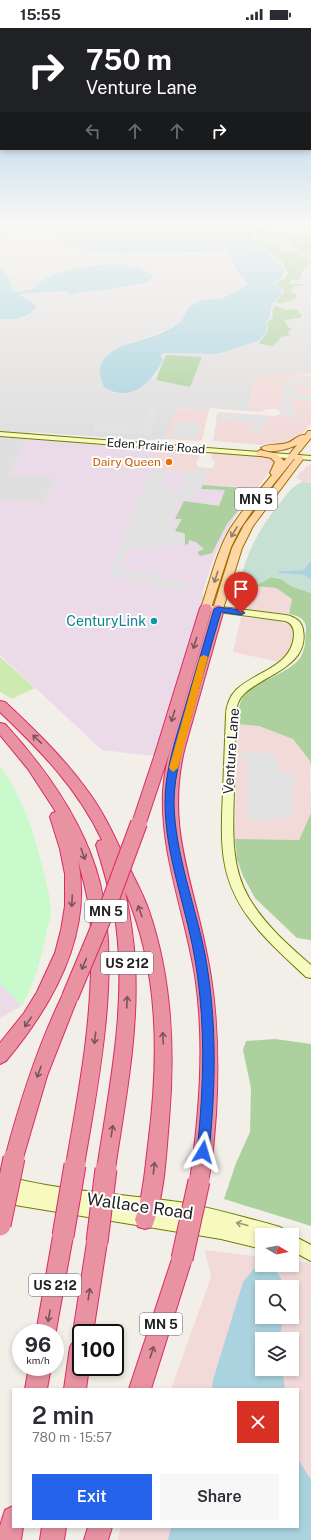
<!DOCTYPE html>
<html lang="en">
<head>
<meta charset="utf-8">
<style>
	:root { --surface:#fff; --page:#f7f7f7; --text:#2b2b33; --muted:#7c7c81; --accent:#2563eb }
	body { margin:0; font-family:"Public Sans",sans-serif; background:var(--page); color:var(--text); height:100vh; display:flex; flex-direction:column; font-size:15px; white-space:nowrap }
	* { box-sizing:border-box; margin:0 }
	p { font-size:13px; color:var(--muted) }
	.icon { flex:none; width:22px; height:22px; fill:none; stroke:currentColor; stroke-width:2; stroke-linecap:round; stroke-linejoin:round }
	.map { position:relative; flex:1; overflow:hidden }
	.details { position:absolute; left:12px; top:1360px; width:287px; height:140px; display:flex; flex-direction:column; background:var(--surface); border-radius:0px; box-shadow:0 2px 6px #0003 }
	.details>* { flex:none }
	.banner { position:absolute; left:0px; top:0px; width:311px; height:122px; box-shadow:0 2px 6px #0003; background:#202124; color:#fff; overflow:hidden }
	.needle { width:26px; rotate:99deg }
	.tools { position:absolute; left:255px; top:1200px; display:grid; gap:8px }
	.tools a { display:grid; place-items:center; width:44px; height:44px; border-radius:0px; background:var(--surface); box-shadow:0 2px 6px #0003; font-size:20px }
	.speed { position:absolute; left:12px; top:1296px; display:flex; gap:8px; font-size:20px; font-weight:700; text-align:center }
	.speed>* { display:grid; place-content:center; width:52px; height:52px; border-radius:50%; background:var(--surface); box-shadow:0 2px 6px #0003; line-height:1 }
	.speed small { font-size:10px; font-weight:400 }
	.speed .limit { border:2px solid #111; border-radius:6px; background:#fff; color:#111 }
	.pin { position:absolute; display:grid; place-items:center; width:34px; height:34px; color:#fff; margin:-41px -17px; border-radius:50% 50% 50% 0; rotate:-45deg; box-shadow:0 0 4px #0007 }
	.pin .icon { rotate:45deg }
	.me { position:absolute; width:44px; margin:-22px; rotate:7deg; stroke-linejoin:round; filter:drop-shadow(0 0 3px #0008) }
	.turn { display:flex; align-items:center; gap:14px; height:84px; padding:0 20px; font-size:18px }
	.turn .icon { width:52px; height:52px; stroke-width:2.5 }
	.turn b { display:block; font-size:28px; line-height:34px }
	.lanes { display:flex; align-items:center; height:38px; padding:0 20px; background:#0003; justify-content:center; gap:20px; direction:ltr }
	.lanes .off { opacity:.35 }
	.round { display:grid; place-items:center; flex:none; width:42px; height:42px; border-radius:0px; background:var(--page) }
	.overview { display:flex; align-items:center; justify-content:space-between; height:68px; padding:0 20px }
	h1 { font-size:24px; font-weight:600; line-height:30px }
	.cta { display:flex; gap:8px; margin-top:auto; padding:8px 20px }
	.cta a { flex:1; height:46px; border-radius:0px; background:var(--accent); color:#fff; font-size:16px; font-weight:600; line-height:46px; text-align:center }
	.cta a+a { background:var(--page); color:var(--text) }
	.status { display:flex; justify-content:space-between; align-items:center; height:28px; padding:0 20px; background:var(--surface); direction:ltr }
	.status svg { height:11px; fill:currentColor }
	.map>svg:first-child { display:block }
	.residential { fill:#e0dfdf }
	.commercial { fill:#f2dad9; fill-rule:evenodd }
	.industrial { fill:#ebdbe8 }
	.grass { fill:#cdebb0 }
	.forest { fill:#add19e }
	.wetland { fill:#c6e0d4 }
	.park { fill:#c8facc }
	.parking { fill:#e2e2e2 }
	.water { fill:#aad3df }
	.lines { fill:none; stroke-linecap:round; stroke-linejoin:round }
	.secondary-casing { stroke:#707d05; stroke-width:2 }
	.primary-casing { stroke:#a06b00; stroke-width:2 }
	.highway-casing { stroke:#dc2a67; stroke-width:2 }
	.secondary { fill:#f7fabf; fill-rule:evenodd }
	.primary { fill:#fcd6a4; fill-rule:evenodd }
	.highway { fill:#e892a2; fill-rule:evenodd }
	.highway-bridge-far1-casing { stroke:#dc2a67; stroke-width:18; stroke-linecap:butt }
	.highway-bridge-casing { stroke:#dc2a67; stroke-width:23; stroke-linecap:butt }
	.highway-bridge-far1 { stroke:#e892a2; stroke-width:16 }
	.highway-bridge { stroke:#e892a2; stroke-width:21 }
	.oneway { stroke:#8f7c63 }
	.oneway2 { stroke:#7b545c }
	.oneway3 { stroke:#979978 }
	.route { fill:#2563eb; stroke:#184099 }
	.slow { fill:#f59e0b }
	.food-dot { fill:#e8710a; stroke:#fff; stroke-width:1.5 }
	.culture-dot { fill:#0f9aa8; stroke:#fff; stroke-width:1.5 }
	.labels { text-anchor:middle; stroke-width:4; stroke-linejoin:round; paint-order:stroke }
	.far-street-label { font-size:12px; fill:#222; stroke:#fff }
	.far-food-label { font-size:12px; fill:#c56008; stroke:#fff; text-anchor:end }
	.shield { fill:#fff; stroke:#646464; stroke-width:1 }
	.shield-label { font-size:13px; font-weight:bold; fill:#222 }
	.culture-label { font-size:14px; fill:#0d838f; stroke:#fff; text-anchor:end }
	.street-label { font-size:14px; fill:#222; stroke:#fff }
	.near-street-label { font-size:17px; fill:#222; stroke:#fff }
</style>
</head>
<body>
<div class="status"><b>15:55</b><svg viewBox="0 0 49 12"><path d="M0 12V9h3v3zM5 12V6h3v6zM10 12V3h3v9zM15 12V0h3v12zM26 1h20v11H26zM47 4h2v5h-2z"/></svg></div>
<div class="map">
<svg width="311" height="1512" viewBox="0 0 311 1512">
	<rect width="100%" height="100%" fill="#f2efe9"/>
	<path class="residential" d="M248,195H311V346H270L253,355L249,383L210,380L209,382L177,380L166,411L145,412L30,404L10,446L56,449L44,475L0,472V291L25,290L34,283L18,266L66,263L69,265L68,267H72L73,265L78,264L105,262L146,255L119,236L106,237L62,244L37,257L34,261L16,264L12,262L9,249L0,240V211L42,199L51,205L55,209L88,223L97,225L192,226L224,223L229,224L235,240L248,256L233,266L201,274L185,284L183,291L179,296L145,311L131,314L110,363L117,365H126L155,348L163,332L161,328L163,325L214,326L247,317L258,313L271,281L272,276L281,267V260L274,254L278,252L284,241L266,222L255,216Z"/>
	<path class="commercial" d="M297,345V346L311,348V396L295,413L274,418L213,413L218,384L275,388L280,386V383L276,381H267L261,384L249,383L253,355L257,348L270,346Z
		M176,380L209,382L202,412L198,413L166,411Z
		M157,420L199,424V431L196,434L198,439L197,445L150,441Z
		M212,425L266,429L271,430L276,435L257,460L204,456L207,440H212L214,437L215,433L212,432L211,429Z
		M311,436V455L302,454L296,449L307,438Z
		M255,558L276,560L292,571L289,586L248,581Z
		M241,589L277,593L291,597L293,613L286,629L280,634L233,624Z
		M237,696L259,698L293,711L310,733L311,785L299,812L235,811Z
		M205,1222L262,1229V1237H292V1232L311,1235V1512H118L121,1499H298V1361H171L211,1249ZM262,1259H292V1289H262ZM262,1311H292V1341H262Z"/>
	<path class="industrial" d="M28,408L78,415L157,420L150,441L196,445L198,439L207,440L204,456L257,460L234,490L215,526L202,566L208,572L161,729L102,722L0,627V472L44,475L56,450L10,446Z
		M0,955L22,978L0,990Z"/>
	<path class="grass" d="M0,629L35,660L12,671L0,664Z"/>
	<path class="forest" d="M253,195H269L271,211L279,216L281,224L304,223L295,222L289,214H278L284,209L280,207L272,210V205C286,206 298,204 311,206V223H309L311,224V227L303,226L298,227L309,231L311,236L304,240L299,252H290L289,254L290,256H307L293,259L291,263L297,267L296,270L284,275H277L276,274L284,264L283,261L277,256V254L284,251L288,245L283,235L259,215L252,199Z
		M275,278L287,282L297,281L302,288L299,290L284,292L288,299L292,301L287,305L290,307L281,309C274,320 272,318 260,316V313C266,308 270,302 267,294L273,290L272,284Z
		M166,327L202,329L190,359L156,352Z
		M203,457L243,460L252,466L227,496L212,525L200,528L197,524L204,521L196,514L189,512L188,516L185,517V506L175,503L182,491H175L184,473L219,478L225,462L201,461Z
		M271,549L281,551L291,558L311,565V739L310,733L293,711L259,698L237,696C238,687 238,677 243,669C258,649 298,646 304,621C306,615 305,608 306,603C307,591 299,588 289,586L292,571L276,560L255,558Z
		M311,785V912L297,910L255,870L243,848L237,831L235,811L299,812Z
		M275,1011L311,1016V1198L224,1171L236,1135L250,1104L251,1060L243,1022L246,1013Z"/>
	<path class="wetland" d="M302,454L311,455V533L303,542L278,543L304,547L311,552V565L291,558L281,551L271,549L255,558L239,557C247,523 259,501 280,475C287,466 292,458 302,454Z"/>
	<path class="park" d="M0,738C23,770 35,807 44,845C47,858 51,871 51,884C51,890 48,897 47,902C42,928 35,954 22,978L0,955Z"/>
	<path class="parking" d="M289,351L311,353V358L296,357L295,365L311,367V373L281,370L284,355Z
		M281,372L293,373L291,385L301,386L300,390L286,389L282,387L283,381H278Z
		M147,381H158L151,406L144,407L93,404L96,395L142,398Z
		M218,385L271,389L257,405L247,401L256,395L215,391Z
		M176,394L197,395L201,397L198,410H171Z
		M199,439L206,440L201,460L196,466L178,475L170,500L173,503L184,505L180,519L159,517L160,515H157L155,520L128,519L119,542L163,547L161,552L189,555L186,563L161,560L160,557L158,560V563L150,560L155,557L153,555L142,553L138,555L110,547L150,442L167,443L162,459L174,460L173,464L177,465L184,462V455L182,453L185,445L197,446Z
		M249,723L272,726V728L277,730L276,743L289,744L290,748H295L291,786L285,787V791L248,792V732L238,731L239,726L247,727Z
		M310,1264H311V1341L308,1328Z"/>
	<path class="water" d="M0,195H248L255,216L266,222L284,241L282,249L275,254L281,260V267L272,276L269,291L265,294L267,297L265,306L258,313L224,324L214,326L163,325L161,328L163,332C152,355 129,376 104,359C89,327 120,318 145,311C155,308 169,302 178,296C185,292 184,282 192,277C200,271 215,272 224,269C233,266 240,261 248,256L235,240L229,224L224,223C201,225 178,225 154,225C125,225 97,228 69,218C58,213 52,203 42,199L0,211Z
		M119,236L138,240L152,246C153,251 150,253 146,255L105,262L73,265V267H68L69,265L66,263L18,266L34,276L36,279C28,292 14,291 0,291V240L9,249L12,262L16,264L34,261C47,240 95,237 119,236Z
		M311,533V552L304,547L280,545L278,543L303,542Z
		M266,1237L274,1239L281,1251L283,1259H262V1289H282L281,1311H262V1341H282L285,1361H212L213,1352L243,1254L254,1241Z
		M298,1431L311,1452V1512H168L171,1499H298Z"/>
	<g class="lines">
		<g class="secondary-casing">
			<path id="secondary" d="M0,404L311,428V432L0,408Z
				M206,577L286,587C295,589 302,593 303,602C310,639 262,647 243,667C238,672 236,680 236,687C235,712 235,738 234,763C233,800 230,838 249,870C265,897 288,917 311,937V950L306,949C286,930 265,912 249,890C218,848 221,812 223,763C224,738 225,712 226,687C226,678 230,668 236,662C256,643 292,639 294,607C294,600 292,595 285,593L203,582L201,580L203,578Z
				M4,1148C61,1163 121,1166 179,1174C213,1180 247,1190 280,1199L285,1202L288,1207H262V1221L221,1211L3,1175L0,1174V1162L2,1161L0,1160V1150Z
				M292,1207L311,1217V1233L292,1223Z"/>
		</g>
		<g class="primary-casing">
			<path id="primary" d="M308,403H311V410L255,479L240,501L231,519L211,580L210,582H202L201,580C210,554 216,525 230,501C242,482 258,464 272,447L270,445L275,434L271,430L257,427L256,425L260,422L277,426L284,433L297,417C288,421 269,427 261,420C267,415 279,418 287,415C294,413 298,406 305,407Z
				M300,427L304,430L253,498L242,520L223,581L222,583H214L213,581L232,520L244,497L297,428Z"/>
		</g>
		<g class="highway-casing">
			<path id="highway" d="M206,576L210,577L212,580L168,729L146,795L144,799L139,800L134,799L132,795L154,729L200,580L202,577Z
				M218,577L222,578L224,581L185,719C165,798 193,852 207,927C218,980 219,1033 216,1087C214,1107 213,1142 206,1159L199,1162L192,1159L190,1153C199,1087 205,1020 196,954C187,890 160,828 163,763C164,748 167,733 171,719L212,581L214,578Z
				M0,673L5,674C34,701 63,729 87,762C103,783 114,807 125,831C133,848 143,865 149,883C172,950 175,1022 169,1092C166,1126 165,1167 152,1199L145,1201L138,1199L135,1192C143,1168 145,1143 148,1117C159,1033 160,943 125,863C130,887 134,911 135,936C139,1004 125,1074 115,1141L113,1147L106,1150L99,1147L97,1141C109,1061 127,978 116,896C112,869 104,843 96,817L98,813L102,812C78,761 40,722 0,684Z
				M0,695L5,696C46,741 85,795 100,855C121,941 99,1051 84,1137L82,1143L75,1146L68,1143L66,1137C78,1067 92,997 91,925C91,910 92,895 89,880C87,864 82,848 78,832C93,907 52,978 6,1033L0,1036V1015L24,985L37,964L55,925L61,902L65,878V846L60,821L50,789L52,785L56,784L28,741L0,707Z
				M70,962L76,964L78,969L47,1048L23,1130L21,1136L14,1139L7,1136L5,1130C20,1073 38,1017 64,964Z
				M63,1198L70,1201L73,1208L55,1308V1305H36L53,1208L56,1201Z
				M97,1204L104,1207L107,1214L93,1305H81V1339H89L86,1361H64L70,1319L75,1311L73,1305L87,1214L90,1207Z
				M182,1221L189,1224L192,1231L151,1361H129L172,1231L175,1224Z
				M29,1339H51L47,1361H25Z
				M13,1478V1499H23L21,1512H0V1498L5,1482Z
				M42,1499H66L64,1512H40Z
				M88,1499H112L108,1512H84Z"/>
		</g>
		<use href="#secondary" class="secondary"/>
		<use href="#primary" class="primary"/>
		<use href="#highway" class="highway"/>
		<g class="highway-bridge-far1-casing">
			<path id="highway-bridge-far1" d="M70,969L109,876L139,795"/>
		</g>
		<g class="highway-bridge-casing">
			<path id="highway-bridge" d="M0,1197L14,1130
				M63,1208L75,1137
				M97,1214L106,1141
				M182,1231L199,1153"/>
		</g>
		<use href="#highway-bridge-far1" class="highway-bridge-far1"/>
		<use href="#highway-bridge" class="highway-bridge"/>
	</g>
	<defs><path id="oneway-shaft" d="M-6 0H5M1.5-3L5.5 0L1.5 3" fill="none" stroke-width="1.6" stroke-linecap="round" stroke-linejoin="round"/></defs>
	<g class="oneway">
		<use href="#oneway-shaft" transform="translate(234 504) rotate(121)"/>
		<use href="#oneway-shaft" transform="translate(216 549) rotate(108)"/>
	</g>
	<g class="oneway2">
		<use href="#oneway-shaft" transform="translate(195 615) rotate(107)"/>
		<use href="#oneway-shaft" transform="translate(173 688) rotate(107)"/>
		<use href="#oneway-shaft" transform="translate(37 711) rotate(-136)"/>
		<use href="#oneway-shaft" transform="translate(83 826) rotate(71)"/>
		<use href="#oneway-shaft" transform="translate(72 873) rotate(93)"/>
		<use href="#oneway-shaft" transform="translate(140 883) rotate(-109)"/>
		<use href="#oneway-shaft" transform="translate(84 936) rotate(113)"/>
		<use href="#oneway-shaft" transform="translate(127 974) rotate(-87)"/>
		<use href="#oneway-shaft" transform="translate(28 994) rotate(125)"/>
		<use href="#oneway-shaft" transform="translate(95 1010) rotate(97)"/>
		<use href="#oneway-shaft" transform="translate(163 1010) rotate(-93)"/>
		<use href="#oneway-shaft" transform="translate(39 1044) rotate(110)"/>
		<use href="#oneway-shaft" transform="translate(112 1103) rotate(-81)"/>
		<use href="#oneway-shaft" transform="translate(154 1140) rotate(-83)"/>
		<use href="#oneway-shaft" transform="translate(89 1266) rotate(-82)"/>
		<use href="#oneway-shaft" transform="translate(49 1288) rotate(100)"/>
		<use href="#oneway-shaft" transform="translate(152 1324) rotate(-72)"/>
	</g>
	<use class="oneway3" href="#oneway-shaft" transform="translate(242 1196) rotate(-166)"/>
	<linearGradient id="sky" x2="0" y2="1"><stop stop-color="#8fc0e4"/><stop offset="0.48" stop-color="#f9f8f5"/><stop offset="1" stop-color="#f9f8f5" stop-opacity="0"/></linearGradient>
	<rect width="311" height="407" fill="url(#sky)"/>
	<path class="route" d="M218,579L241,582L245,585L241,587L221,584C211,618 201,652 192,686C184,715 174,745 174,775C175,826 195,876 205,926C217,992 216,1057 209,1124L208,1128L203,1130L199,1128L197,1124C204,1057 206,992 194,926C185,876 165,826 165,774C165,743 175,713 184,683C194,649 204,615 214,581Z"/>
	<path class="slow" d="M204,627L208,629L178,740L173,744L169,740L200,629Z"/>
	<circle class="food-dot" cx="169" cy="434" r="4"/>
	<circle class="culture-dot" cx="154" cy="593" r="4"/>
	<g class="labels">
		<g class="far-street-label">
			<text transform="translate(156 418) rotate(4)" y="4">Eden Prairie Road</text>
		</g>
		<g class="far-food-label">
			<text x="161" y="438">Dairy Queen</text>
		</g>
		<g class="shield">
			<rect x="235" y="460" width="42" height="22" rx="3"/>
			<rect x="85" y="872" width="42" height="22" rx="3"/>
			<rect x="101" y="924" width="52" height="22" rx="3"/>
			<rect x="29" y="1246" width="52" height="22" rx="3"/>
			<rect x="140" y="1285" width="42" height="22" rx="3"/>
		</g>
		<g class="shield-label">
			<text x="256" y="476">MN 5</text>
			<text x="106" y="888">MN 5</text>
			<text x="127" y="940">US 212</text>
			<text x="55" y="1262">US 212</text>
			<text x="161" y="1301">MN 5</text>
		</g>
		<g class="culture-label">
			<text x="146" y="598">CenturyLink</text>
		</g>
		<g class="street-label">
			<text transform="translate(231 723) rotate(-86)" y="5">Venture Lane</text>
		</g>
		<g class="near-street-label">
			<text transform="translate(140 1178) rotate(8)" y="6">Wallace Road</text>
		</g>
	</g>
</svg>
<div class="tools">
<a><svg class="needle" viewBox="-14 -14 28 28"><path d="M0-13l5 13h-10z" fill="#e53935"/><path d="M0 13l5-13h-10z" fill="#7c7c81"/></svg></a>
<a><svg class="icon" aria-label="search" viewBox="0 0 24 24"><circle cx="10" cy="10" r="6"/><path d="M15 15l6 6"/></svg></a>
<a><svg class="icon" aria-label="layers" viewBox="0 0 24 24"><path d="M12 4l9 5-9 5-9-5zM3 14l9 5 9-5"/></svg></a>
</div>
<div class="speed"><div>96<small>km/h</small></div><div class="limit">100</div></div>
<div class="pin" style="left:241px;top:585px;background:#d93025"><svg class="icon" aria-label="arrive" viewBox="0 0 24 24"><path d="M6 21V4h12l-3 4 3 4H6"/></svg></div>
<svg class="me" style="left:203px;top:1124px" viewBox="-20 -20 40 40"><path d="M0-17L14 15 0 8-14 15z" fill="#2563eb" stroke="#fff" stroke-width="4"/></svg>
<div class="banner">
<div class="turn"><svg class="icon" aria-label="right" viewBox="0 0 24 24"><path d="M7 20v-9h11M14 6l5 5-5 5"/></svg><div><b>750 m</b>Venture Lane</div></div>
<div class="lanes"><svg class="icon off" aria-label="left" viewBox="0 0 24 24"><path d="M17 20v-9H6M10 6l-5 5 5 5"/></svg><svg class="icon off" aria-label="ahead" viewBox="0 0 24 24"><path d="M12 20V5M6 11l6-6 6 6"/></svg><svg class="icon off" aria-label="ahead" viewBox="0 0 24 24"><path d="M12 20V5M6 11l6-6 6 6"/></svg><svg class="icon" aria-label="right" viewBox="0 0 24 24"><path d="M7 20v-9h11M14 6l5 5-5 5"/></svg></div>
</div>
<section class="details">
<div class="overview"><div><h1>2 min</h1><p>780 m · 15:57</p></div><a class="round" style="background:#d93025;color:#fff"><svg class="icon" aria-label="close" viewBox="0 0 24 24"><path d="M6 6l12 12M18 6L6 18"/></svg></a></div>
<div class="cta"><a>Exit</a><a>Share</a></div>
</section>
</div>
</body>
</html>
